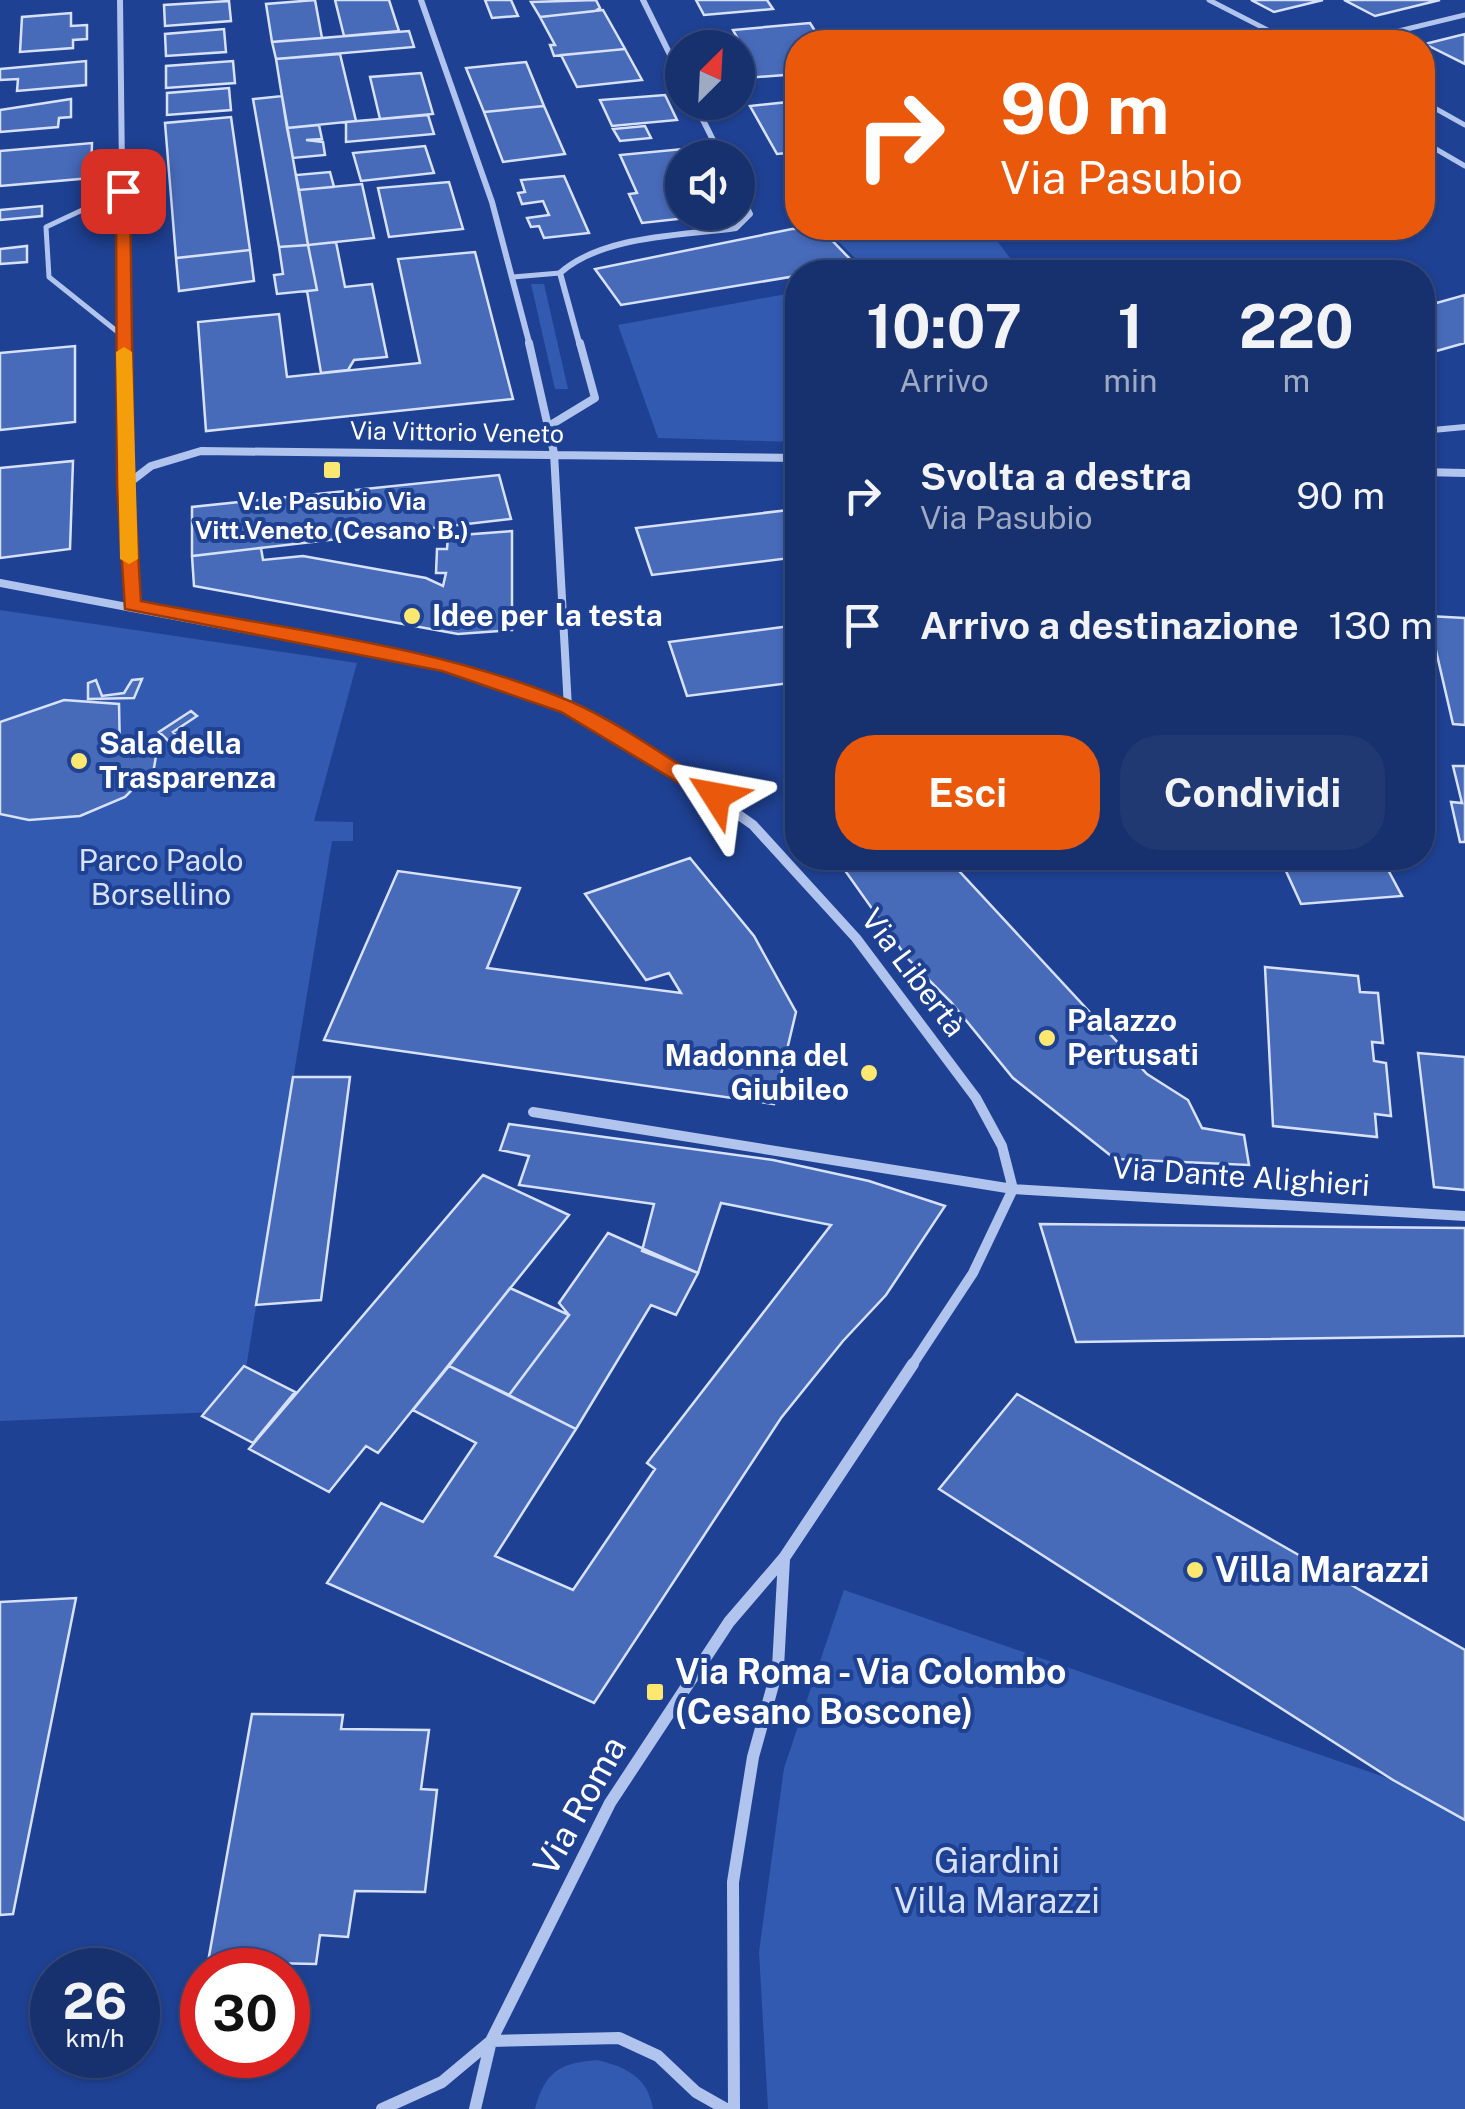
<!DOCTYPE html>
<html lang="it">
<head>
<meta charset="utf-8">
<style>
	:root { --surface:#17316e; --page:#203973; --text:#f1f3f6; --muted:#9ea9c2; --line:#364c81; --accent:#ea580c }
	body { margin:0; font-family:"Public Sans",sans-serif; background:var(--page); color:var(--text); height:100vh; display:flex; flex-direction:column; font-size:38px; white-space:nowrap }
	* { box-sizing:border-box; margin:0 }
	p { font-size:32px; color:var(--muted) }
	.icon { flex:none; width:55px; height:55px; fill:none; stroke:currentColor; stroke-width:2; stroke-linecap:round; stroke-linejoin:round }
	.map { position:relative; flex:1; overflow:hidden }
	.details { position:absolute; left:785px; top:260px; width:650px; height:610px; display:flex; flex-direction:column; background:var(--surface); border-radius:40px; box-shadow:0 2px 8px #0004,0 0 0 2px var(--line) }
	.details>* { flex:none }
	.top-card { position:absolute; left:785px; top:30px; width:650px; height:210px; border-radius:40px; box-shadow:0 2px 8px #0004,0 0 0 2px var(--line); background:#ea580c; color:#fff; overflow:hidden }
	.needle { width:65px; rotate:24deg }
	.controls { position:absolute; left:665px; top:30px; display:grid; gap:20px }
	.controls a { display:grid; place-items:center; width:90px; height:90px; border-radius:50%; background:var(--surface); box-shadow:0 2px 8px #0004,0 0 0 2px var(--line); font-size:50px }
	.speed { position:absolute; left:30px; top:1948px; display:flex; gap:20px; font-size:50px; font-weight:700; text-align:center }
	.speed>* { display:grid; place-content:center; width:130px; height:130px; border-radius:50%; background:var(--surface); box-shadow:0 2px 8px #0004,0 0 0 2px var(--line); line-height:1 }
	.speed small { font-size:25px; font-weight:400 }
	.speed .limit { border:15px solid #d22; background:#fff; color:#111 }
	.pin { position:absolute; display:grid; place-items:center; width:85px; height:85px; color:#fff; margin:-42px; border-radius:20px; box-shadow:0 5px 15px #0006 }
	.me { position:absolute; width:110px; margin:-55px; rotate:304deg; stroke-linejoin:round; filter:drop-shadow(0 0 8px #0008) }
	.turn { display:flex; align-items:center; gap:35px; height:210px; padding:0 50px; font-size:45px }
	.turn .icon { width:130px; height:130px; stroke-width:2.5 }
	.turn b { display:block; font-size:70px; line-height:85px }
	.eta { display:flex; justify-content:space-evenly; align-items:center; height:170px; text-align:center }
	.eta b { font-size:60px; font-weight:700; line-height:70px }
	.action { display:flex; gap:20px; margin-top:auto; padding:20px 50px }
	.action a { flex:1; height:115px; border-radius:40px; background:var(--accent); color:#fff; font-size:40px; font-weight:700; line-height:115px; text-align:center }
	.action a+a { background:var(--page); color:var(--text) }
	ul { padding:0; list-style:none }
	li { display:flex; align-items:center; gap:30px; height:130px; padding:0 50px }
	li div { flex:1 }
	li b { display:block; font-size:38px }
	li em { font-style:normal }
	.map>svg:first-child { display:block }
	.green { fill:#325ab0 }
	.building { fill:#476ab9; stroke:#d7e2fa; stroke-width:2.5 }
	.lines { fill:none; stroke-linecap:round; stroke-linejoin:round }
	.service-far1 { stroke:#b1c4ee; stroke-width:5 }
	.service { stroke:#b1c4ee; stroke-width:6 }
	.minor-far3 { stroke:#b1c4ee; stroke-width:6 }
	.minor-far2 { stroke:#b1c4ee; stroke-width:8 }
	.minor-far1 { stroke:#b1c4ee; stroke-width:10 }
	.minor { stroke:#b1c4ee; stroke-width:12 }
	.route { fill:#ea580c; stroke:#983908; stroke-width:2.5 }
	.slow { fill:#f59e0b }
	.poi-dot { fill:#fce771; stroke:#1f4193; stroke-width:4 }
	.labels { text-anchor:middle; stroke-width:8; stroke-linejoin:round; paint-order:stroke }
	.far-street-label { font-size:25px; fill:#fff; stroke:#1f4193 }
	.far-poi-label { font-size:25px; font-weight:bold; fill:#fff; stroke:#1f4193 }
	.poi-label { font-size:30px; font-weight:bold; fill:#fff; stroke:#1f4193; text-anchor:start }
	.park-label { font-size:30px; fill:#d7e2fa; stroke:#1f4193 }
	.street-label { font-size:30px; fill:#fff; stroke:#1f4193 }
	.near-poi-label { font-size:35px; font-weight:bold; fill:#fff; stroke:#1f4193; text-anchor:start }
	.near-street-label { font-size:35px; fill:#fff; stroke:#1f4193 }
	.near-park-label { font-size:35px; fill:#d7e2fa; stroke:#1f4193 }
</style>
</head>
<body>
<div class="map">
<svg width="1465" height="2109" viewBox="0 0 1465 2109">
	<rect width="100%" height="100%" fill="#1f4193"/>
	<path class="green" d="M825,228H987L1021,272H869Z
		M531,284H544L568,389H555Z
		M797,292V442L658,438L618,325Z
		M0,610L357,663L314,821L353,822V841H332L239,1411L0,1421Z
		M844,1590L1393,1780L1465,1820V2109H768L759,1952L784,1768Z
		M597,2060C626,2067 648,2077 653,2109H535C545,2072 559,2063 597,2060Z"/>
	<path class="building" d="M315,0L322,38L272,42L266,4Z
		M335,0H389L399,31L344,36Z
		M485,0H511L518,16L492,18Z
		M596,0L600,8L595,11L540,17L531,2Z
		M696,0H767L773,9L704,15Z
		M1251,0H1323L1274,12Z
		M1344,0H1440L1375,16Z
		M229,1L231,21L165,26L164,5Z
		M603,10L625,49L554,56L550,45H555L540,17Z
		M71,13V26L87,25V39L73,40V48L20,52L22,17Z
		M810,23L822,42H798V74L746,78L739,65L751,63L733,30Z
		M224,29L226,52L166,56L165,34Z
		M409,31L414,47L276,59L272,42Z
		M1465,34V64L1425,44Z
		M625,49L642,80L577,87L561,55Z
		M340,54L356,121L287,128L276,59Z
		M86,61V85L17,91L18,79L0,80V69Z
		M233,61L235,83L166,88V66Z
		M526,62L544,106L484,112L466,68Z
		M421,73L433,114L380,119L370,77Z
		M229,88L231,110L167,115V93Z
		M665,95L677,120L612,126L600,100Z
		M282,96L308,245L279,247L253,99Z
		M71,99V117L59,118L58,127L0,132V110Z
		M798,101V152L777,154L750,106Z
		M544,106L565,154L503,162L484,112Z
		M428,115L434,134L346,142V122Z
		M231,117L250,250L176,258L165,123Z
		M319,125L322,139L306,140L323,142L325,155L293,158L287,128Z
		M645,126L651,138L620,141L613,129Z
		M92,143L91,178L0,186V151Z
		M425,146L434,173L361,181L353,153Z
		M683,149L687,158H682V212L723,214L642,223L629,194L637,193L620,155Z
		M330,172L334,187L299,190L296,175Z
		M564,176L589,233L544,238L539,226L531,227L527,218L549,215L543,201L522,204L518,193L525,192L521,180Z
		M449,182L463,229L389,237L378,188Z
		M362,184L374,238L308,245L299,190Z
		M42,206V216L0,220V210Z
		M820,228L852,261L826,271L621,305L595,269L792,229Z
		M336,242L345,287L372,284L387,357L354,360L348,370L321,373L307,291L317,290L308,245Z
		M308,245L317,290L277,294L274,275L283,274L279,247Z
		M27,246V262L0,264V249Z
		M250,250L254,281L179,291L176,258Z
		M475,252L513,399L206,431L198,322L279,314L287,377L420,363L398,259Z
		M1465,295V343L1422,355V307Z
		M75,346V422L0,430V353Z
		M73,461L70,549L0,558V468Z
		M499,475L511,519L192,556V507Z
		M797,509L798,557L652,575L636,528Z
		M512,531V630L458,634L194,586L192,556L261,548L263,560L303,556L426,578L443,586L446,573H436L437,549H447L448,536Z
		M1428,616L1465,618V725L1453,724Z
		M798,625V682L687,696L669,642Z
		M142,679L134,698L88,699V683L96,680L102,696L124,693L132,680Z
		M64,700L119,704L120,752L159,738L154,768L125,797L80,816L29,820L0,814V722Z
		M191,711L197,716L173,732L182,742L213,735L217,739L177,749L159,732Z
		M1453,766H1465V842H1460L1451,802L1462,803Z
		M690,858L754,936L796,1012L774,1104L324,1040L398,871L520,888L487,968L681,993L669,973L646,980L585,894Z
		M853,858H947L1147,1074L1188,1100L1202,1128L1244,1135L1249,1165L1115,1159L1013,1078L951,1002L907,958L839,862Z
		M1280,858H1372L1377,868H1387L1402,896L1301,904Z
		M1265,967L1358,976L1360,992L1378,993L1383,1043L1372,1042L1374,1061L1386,1063L1391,1116L1375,1114L1377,1137L1273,1126Z
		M1418,1053L1465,1057V1190L1434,1187Z
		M293,1077H350L321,1300L256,1305Z
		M509,1124L773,1160L869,1181L945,1206L886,1295L843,1341L781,1418L594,1703L327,1583L381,1503L423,1522L476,1443L413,1410L449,1366L576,1429L495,1556L573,1590L655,1469L647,1463L831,1225L721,1203L698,1273L642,1251L654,1204L519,1185L529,1156L500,1150Z
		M483,1175L569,1215L378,1453L366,1446L329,1492L249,1449Z
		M1040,1224L1465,1228V1336L1076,1342Z
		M608,1233L698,1273L676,1315L651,1305L576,1429L509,1395L569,1315L559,1303Z
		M510,1288L569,1315L509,1395L449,1366Z
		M244,1366L295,1392L253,1443L202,1416Z
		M1017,1394L1465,1650V1820L1393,1780L939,1489Z
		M76,1598L13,1914L0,1915V1602Z
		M252,1714L343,1715L341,1729L429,1730L421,1789L437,1790L425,1892L355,1891L348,1937L320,1935L316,1964L208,1962Z"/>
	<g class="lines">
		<path class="service-far1" d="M1209,0L1291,42
			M1353,42L1465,15
			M1422,101L1465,125
			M1422,141L1465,166
			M123,191L46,227L49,277L124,337
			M513,277L560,273"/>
		<path class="service" d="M1422,431L1465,427"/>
		<path class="minor-far3" d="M120,0L124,346
			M421,0L492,202L530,346
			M643,0L682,79
			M694,102L722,158
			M580,346L560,273C603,235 681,236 736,228L750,214L738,189"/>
		<path class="minor-far2" d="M124,343L132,605
			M529,343L554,453L568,708
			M549,426L595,398L580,343
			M1422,472L1465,473
			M125,486L151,466L201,451L798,458
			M0,583L445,667L568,708L706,791"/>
		<path class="minor-far1" d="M702,789L753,825L856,938L976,1098L1002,1146L1013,1189
			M533,1112L1013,1189L1465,1216
			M911,1367L973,1273L1013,1189"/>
		<path class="minor" d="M382,2109L442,2082L491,2041L619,2038L658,2056L696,2092L726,2109
			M475,2109L491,2041L610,1803L729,1622L784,1558L913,1364
			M734,2109L733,1882L753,1757L778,1667L784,1559"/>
	</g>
	<path class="route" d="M123,187L130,191L134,486L141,601C283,629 437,645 572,702C624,725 674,763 723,792V801H709L561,712L442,671L125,609L117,486L116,191Z"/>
	<path class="slow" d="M124,347L132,352L138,559L129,564L120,559L116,352Z"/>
	<g class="poi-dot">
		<rect x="322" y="460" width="20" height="20" rx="5"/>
		<circle cx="412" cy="616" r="10"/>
		<circle cx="79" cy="761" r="10"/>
		<circle cx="1047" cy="1038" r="10"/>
		<circle cx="869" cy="1073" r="10"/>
		<circle cx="1195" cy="1570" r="10"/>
		<rect x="645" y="1682" width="20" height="20" rx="5"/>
	</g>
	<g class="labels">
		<g class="far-street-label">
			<text transform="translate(457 432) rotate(1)" y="9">Via Vittorio Veneto</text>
		</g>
		<g class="far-poi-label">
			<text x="332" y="510">V.le Pasubio Via<tspan x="332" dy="29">Vitt.Veneto (Cesano B.)</tspan></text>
		</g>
		<g class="poi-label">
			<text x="432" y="626">Idee per la testa</text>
			<text x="99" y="754">Sala della<tspan x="99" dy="34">Trasparenza</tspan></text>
			<text x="1067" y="1031">Palazzo<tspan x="1067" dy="34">Pertusati</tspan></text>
			<text x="849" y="1066" text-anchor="end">Madonna del<tspan x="849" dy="34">Giubileo</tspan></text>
		</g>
		<g class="park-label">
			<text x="161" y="871">Parco Paolo<tspan x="161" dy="34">Borsellino</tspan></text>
		</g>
		<g class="street-label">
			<text transform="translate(913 973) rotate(53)" y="10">Via Libertà</text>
			<text transform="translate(1241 1177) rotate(4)" y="10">Via Dante Alighieri</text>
		</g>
		<g class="near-poi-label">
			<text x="1215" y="1582">Villa Marazzi</text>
			<text x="675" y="1684">Via Roma - Via Colombo<tspan x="675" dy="40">(Cesano Boscone)</tspan></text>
		</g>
		<g class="near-street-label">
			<text transform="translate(580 1806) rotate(-61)" y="12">Via Roma</text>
		</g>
		<g class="near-park-label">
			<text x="997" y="1873">Giardini<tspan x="997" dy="40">Villa Marazzi</tspan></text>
		</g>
	</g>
</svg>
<div class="controls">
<a><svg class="needle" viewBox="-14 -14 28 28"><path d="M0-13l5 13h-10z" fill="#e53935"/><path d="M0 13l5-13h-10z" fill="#9ea9c2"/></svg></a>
<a><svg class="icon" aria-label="sound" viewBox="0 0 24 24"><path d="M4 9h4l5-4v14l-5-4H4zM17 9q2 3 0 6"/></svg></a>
</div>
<div class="speed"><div>26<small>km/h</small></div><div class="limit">30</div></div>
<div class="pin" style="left:123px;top:191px;background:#d93025"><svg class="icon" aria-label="arrive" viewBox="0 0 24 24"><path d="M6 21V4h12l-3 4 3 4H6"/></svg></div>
<svg class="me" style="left:716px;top:796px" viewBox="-20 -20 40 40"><path d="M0-17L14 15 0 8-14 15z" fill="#ea580c" stroke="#fff" stroke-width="4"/></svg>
<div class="top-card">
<div class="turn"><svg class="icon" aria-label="right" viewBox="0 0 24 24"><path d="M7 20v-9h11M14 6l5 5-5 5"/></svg><div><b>90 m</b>Via Pasubio</div></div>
</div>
<section class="details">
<div class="eta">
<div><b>10:07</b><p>Arrivo</p></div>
<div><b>1</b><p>min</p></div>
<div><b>220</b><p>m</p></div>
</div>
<ul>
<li><svg class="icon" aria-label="right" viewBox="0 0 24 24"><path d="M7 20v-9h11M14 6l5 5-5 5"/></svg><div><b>Svolta a destra</b><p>Via Pasubio</p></div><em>90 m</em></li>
<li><svg class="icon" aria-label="arrive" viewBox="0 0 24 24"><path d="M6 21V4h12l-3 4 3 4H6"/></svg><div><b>Arrivo a destinazione</b></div><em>130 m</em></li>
</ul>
<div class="action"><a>Esci</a><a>Condividi</a></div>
</section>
</div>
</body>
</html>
